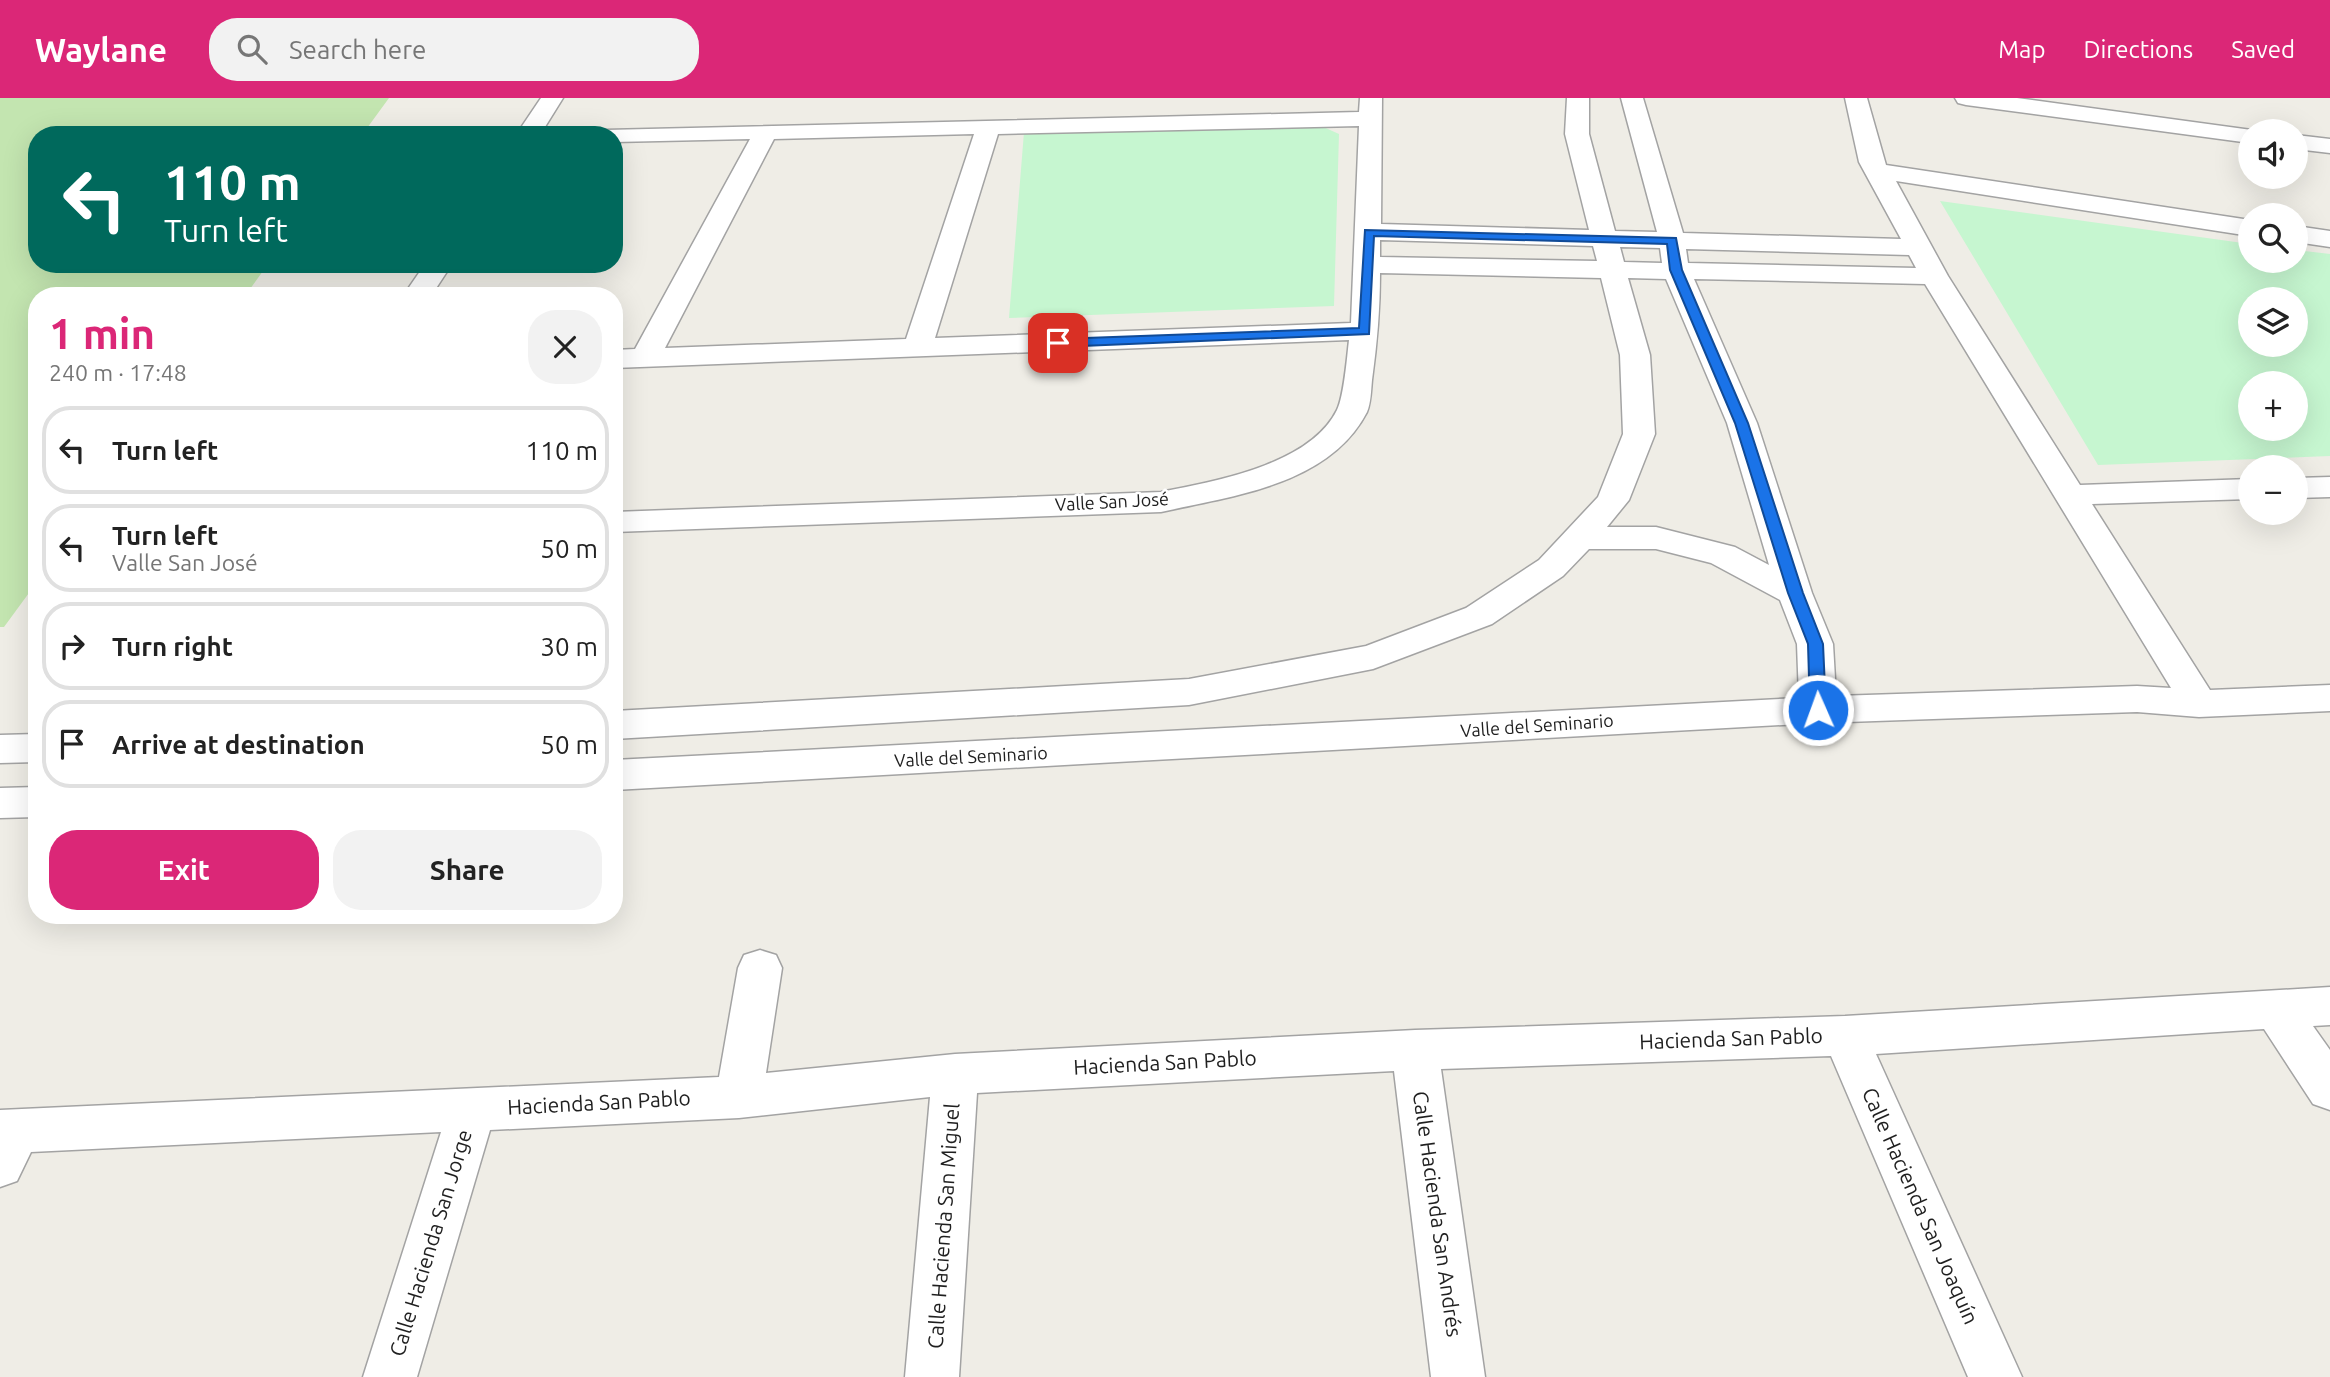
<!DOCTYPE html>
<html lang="en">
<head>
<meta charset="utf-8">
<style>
	:root { --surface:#fff; --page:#f2f2f2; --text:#222; --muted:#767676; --line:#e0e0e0; --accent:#db2777 }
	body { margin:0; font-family:Ubuntu,sans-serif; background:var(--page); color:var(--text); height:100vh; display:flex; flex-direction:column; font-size:26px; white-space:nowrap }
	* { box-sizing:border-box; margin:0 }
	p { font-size:23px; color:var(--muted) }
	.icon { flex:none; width:38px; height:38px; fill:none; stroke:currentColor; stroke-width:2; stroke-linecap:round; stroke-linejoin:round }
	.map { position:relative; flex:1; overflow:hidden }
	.drawer { position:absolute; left:28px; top:189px; width:595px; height:637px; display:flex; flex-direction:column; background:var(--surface); border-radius:28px; box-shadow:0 7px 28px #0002 }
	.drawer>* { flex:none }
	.guide { position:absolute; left:28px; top:28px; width:595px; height:147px; border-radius:28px; box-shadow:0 7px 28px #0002; background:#00695c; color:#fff; overflow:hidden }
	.fabs { position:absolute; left:2238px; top:21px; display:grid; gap:14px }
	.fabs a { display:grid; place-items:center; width:70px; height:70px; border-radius:50%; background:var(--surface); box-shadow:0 7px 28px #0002; font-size:35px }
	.pin { position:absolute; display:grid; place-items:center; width:60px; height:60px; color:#fff; margin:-30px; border-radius:14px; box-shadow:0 4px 10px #0006 }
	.me { position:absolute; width:77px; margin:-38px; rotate:358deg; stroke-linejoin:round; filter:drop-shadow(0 0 5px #0008) }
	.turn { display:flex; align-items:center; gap:24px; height:147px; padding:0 21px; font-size:32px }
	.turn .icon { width:91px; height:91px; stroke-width:2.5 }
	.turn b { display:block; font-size:49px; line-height:60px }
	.round { display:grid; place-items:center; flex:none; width:74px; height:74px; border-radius:28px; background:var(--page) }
	.head { display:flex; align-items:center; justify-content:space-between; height:119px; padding:0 21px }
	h1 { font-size:42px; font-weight:700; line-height:52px; color:var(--accent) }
	.action { display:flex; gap:14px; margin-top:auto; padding:14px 21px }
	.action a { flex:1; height:80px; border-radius:28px; background:var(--accent); color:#fff; font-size:28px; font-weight:700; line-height:80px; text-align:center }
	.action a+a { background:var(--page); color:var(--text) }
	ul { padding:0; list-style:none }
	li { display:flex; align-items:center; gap:21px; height:88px; margin:0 14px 10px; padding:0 7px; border:4px solid var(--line); border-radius:28px }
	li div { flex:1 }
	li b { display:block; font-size:26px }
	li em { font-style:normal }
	header { display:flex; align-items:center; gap:42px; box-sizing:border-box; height:98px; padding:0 35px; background:var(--accent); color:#fff }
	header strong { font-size:33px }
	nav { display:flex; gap:38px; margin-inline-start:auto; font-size:24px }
	.search { width:490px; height:63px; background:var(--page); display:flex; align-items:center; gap:18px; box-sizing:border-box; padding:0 24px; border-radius:28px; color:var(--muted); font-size:26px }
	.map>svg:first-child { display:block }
	.grass { fill:#c3e5b0 }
	.park { fill:#c6f6d0; fill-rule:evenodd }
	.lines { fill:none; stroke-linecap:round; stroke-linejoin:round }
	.street-casing { stroke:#a3a3a3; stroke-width:3 }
	.street { fill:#fff; fill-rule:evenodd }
	.route { fill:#1a73e8; stroke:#114b97; stroke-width:2 }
	.labels { text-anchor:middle; stroke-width:5; stroke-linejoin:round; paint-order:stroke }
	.street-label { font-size:18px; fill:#1f1f1f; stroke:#fff }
	.near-street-label { font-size:21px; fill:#1f1f1f; stroke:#fff }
</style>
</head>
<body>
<header>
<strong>Waylane</strong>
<div class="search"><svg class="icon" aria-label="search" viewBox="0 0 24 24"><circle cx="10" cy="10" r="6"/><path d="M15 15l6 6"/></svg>Search here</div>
<nav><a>Map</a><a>Directions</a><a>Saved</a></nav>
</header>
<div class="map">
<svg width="2330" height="1279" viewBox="0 0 2330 1279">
	<rect width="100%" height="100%" fill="#efede6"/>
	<path class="grass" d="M0,0H389L362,37H37V166H268L245,198H37V484L4,529H0Z"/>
	<path class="park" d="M1319,27L1339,36L1334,208L1009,220L1024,34Z
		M1940,103L2250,146V163H2296V152L2330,156V358L2098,367ZM2250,201H2296V247H2250ZM2250,285H2296V331H2250Z"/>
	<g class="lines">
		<g class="street-casing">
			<path id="street" d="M541,0H563L540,37H516Z
				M1360,0H1382L1381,126L1589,132L1565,36L1567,0H1589V36L1615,133L1657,134L1621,0H1643L1683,135L1901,141L1859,64L1845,0H1867L1886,67L2250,122V138L1896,83L1948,178L2080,387L2250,381V401L2092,406L2210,592L2330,587V613L2199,619L2137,614L1818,625L614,692V662L1799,600L1797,546L1780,502L1711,465L1656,451H1589L1563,478L1492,526L1373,571L1189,607L614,641V613L1189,581L1366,548L1466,510L1539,462L1598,399L1623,336L1620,257L1601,180L1380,175C1380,212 1377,246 1372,282C1371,292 1371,305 1367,314C1329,387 1233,398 1161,414L614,434V414L1161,394C1215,383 1310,367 1337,312C1344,298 1347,259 1349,242L614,270V252L635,251L750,41L614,44V37H602L606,32L1359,14ZM1359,28L1351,225L935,240L998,36ZM974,36L906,241L665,250L774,41ZM1380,142L1593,148L1597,163L1380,159ZM1620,149L1660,150L1662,165L1624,164ZM1686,151L1909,157L1916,170L1688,165ZM1628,180L1666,181L1727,325L1769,467L1735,449L1656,429H1607L1629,402L1655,336L1650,257ZM1694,181L1925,186L2171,590L2137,588L1836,598L1833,546L1812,495L1757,325Z
				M1955,0H2017L2259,33H2250V45L1966,7L1958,5Z
				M2296,37L2330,41V55L2296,51Z
				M2296,128L2330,133V149L2296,144Z
				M425,166H452L431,198H403Z
				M2330,379V399L2296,400V380Z
				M37,636V664L0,665V637Z
				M37,689V719L0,720V690Z
				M760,852L776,857L782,870L766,975L955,956L1415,932L1845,918L2330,889V927L2313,928L2330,952V1012L2313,1006L2264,931L1876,956L2022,1279H1968L1831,958L1441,971L1485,1279H1431L1394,973L977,995L959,1279H905L930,999L739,1020L490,1032L417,1279H363L441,1034L31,1054L17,1083L0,1089V1012L719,979L738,870L744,857Z"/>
		</g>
		<use href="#street" class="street"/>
	</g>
	<path class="route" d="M1365,132L1676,140L1682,172L1748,325L1803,495L1823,546L1826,612L1823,616L1818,618L1810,612L1808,546L1788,495L1735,325L1670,172L1667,146L1374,138L1369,236L1058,249L1052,245L1058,241L1359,230Z"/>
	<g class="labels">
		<g class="street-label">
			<text transform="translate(1112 404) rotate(-3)" y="6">Valle San José</text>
			<text transform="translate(1537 628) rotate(-4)" y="6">Valle del Seminario</text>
			<text transform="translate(971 659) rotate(-3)" y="6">Valle del Seminario</text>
		</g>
		<g class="near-street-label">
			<text transform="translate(1731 941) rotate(-2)" y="7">Hacienda San Pablo</text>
			<text transform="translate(1165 965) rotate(-3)" y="7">Hacienda San Pablo</text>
			<text transform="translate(599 1005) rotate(-3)" y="7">Hacienda San Pablo</text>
			<text transform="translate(1920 1108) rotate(66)" y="7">Calle Hacienda San Joaquín</text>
			<text transform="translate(1437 1116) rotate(82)" y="7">Calle Hacienda San Andrés</text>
			<text transform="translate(944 1128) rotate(-86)" y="7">Calle Hacienda San Miguel</text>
			<text transform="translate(431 1145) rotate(-73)" y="7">Calle Hacienda San Jorge</text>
		</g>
	</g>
</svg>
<div class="fabs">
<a><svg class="icon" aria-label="sound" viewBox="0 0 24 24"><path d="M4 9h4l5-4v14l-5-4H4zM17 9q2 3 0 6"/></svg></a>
<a><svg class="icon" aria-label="search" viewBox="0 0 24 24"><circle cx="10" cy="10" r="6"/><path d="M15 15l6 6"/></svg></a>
<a><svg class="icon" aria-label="layers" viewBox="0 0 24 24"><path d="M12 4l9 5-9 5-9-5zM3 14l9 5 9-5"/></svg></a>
<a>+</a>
<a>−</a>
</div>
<div class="pin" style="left:1058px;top:245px;background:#d93025"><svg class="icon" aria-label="arrive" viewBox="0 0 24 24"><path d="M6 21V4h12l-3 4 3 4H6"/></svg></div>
<svg class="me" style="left:1818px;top:612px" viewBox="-20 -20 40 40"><circle r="17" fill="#1a73e8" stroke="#fff" stroke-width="3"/><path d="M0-11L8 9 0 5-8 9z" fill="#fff"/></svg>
<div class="guide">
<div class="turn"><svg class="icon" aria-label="left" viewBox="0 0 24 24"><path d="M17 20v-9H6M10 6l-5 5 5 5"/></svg><div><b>110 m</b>Turn left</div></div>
</div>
<section class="drawer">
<div class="head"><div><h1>1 min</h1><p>240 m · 17:48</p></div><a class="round"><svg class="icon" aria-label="close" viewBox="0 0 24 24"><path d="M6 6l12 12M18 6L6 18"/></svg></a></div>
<ul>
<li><svg class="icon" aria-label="left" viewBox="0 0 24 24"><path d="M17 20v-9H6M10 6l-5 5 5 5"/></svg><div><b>Turn left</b></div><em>110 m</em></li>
<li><svg class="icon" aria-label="left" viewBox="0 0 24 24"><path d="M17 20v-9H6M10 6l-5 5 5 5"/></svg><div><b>Turn left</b><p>Valle San José</p></div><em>50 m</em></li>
<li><svg class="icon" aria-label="right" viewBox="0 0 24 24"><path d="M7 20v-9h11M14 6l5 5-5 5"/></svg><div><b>Turn right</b></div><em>30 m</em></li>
<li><svg class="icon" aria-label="arrive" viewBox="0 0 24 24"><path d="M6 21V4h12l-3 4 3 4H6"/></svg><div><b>Arrive at destination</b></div><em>50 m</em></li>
</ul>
<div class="action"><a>Exit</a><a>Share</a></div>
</section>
</div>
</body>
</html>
